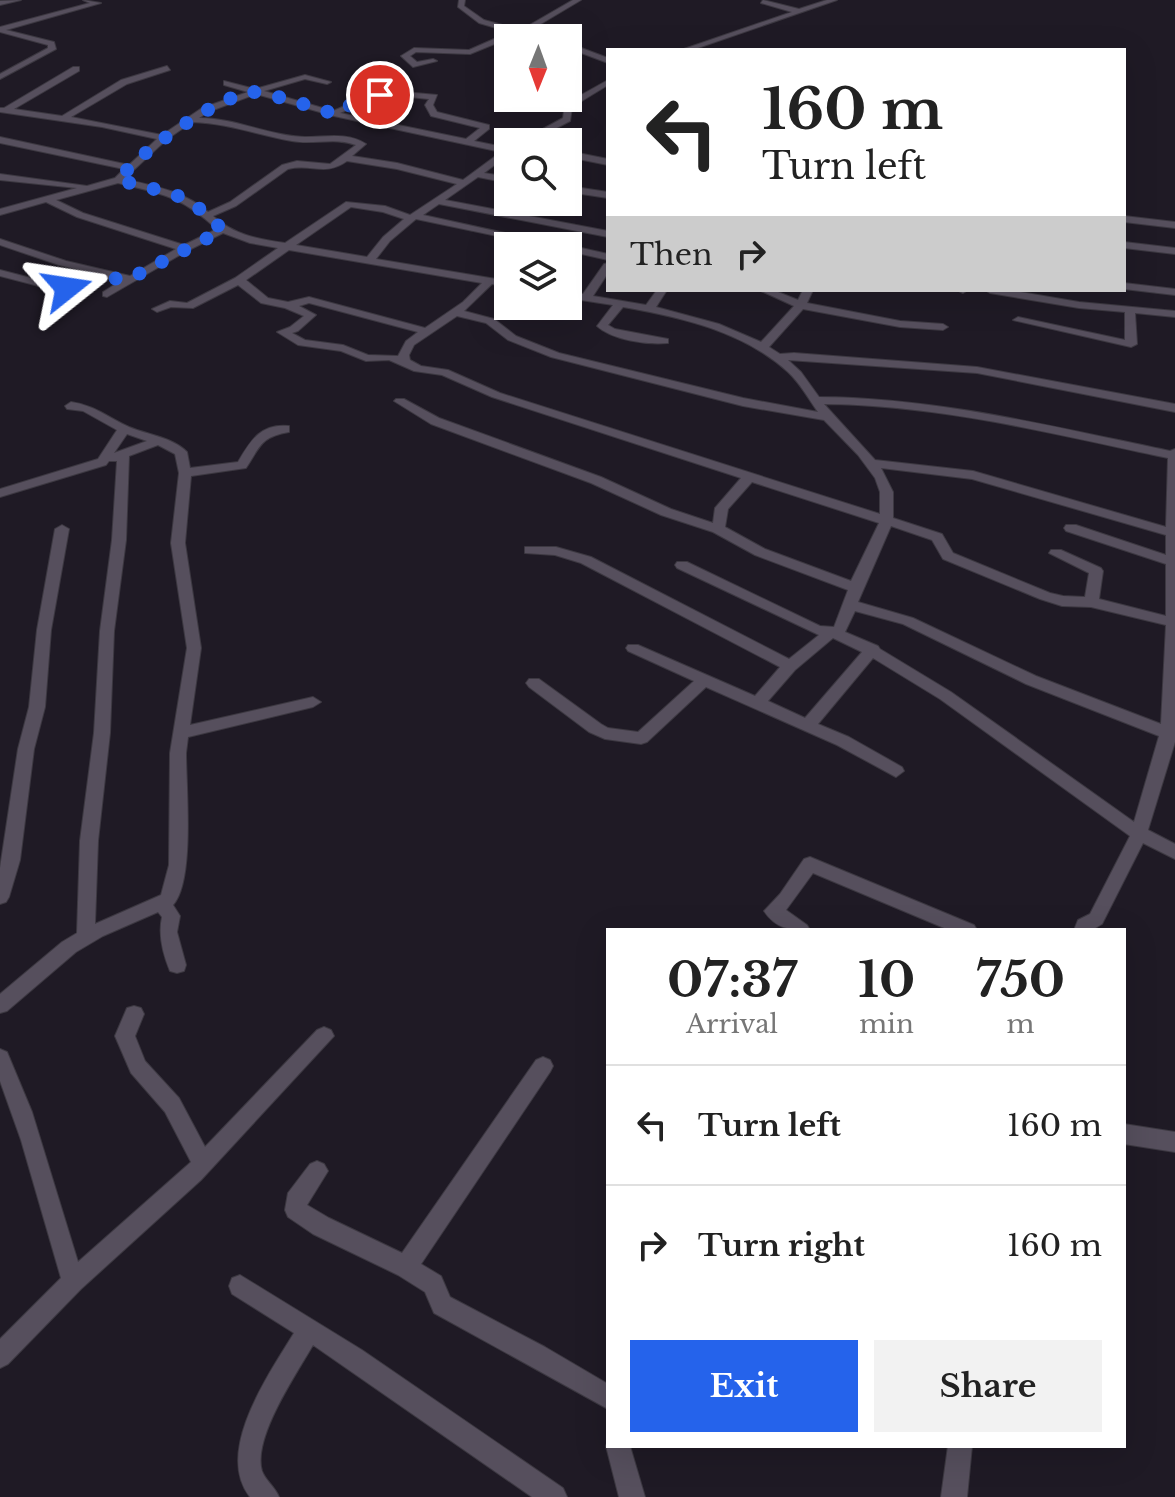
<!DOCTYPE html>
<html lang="en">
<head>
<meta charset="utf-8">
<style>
	:root { --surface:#fff; --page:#f2f2f2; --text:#222; --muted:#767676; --line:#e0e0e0; --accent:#2563eb }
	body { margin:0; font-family:"Libre Baskerville",serif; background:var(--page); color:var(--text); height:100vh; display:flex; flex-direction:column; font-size:30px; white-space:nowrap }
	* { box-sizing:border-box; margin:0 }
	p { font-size:26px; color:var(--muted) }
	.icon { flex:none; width:44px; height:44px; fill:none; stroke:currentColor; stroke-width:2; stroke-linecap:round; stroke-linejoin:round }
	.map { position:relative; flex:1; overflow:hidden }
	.panel { position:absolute; left:606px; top:928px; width:520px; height:520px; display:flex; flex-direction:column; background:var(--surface); border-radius:0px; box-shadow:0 8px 32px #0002 }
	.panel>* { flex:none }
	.top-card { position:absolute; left:606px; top:48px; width:520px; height:244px; border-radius:0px; box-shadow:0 8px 32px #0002; background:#fff; color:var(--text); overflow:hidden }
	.needle { width:52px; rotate:181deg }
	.fabs { position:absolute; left:494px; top:24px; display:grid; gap:16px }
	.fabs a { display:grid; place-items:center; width:88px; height:88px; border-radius:0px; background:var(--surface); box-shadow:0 8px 32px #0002; font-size:40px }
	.pin { position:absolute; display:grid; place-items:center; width:68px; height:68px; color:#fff; margin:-34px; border:4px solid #fff; border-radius:50%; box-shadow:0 2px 8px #0007 }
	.me { position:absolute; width:88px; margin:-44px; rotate:75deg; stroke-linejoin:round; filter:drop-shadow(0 0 6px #0008) }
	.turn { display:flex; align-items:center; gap:28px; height:168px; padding:0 24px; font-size:36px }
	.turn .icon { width:104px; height:104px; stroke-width:2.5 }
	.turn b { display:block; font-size:56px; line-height:68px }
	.then { display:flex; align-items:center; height:76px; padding:0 24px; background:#0003; gap:16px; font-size:30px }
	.eta { display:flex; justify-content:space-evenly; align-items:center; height:136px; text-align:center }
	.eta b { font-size:48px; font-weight:800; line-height:56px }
	.button { display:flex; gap:16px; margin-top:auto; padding:16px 24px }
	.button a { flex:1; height:92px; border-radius:0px; background:var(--accent); color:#fff; font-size:32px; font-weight:800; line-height:92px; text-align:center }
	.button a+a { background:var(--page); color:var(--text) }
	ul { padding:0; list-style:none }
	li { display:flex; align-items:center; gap:24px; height:120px; padding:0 24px; border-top:2px solid var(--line) }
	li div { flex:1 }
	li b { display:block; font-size:30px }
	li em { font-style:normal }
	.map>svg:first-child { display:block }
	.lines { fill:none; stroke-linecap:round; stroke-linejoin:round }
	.minor-casing { stroke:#3c3841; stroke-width:2 }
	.minor { fill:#564f5d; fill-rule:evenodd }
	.route { stroke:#2563eb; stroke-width:14; stroke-dasharray:0 25.2 }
</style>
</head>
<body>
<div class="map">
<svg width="1175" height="1497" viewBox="0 0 1175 1497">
	<rect width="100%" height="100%" fill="#1f1a25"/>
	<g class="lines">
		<g class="minor-casing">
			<path id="minor" d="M21,0L0,5V1Z
				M83,0L101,3L6,30L54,42L56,49L0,79V74L48,48V45L0,32V27L90,3Z
				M459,0H465L464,6L484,20L521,30L573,0H581L529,31L553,38L519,34L470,54L416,52L410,56L417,62L433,59L437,61L413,67L401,56L414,48L469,50L510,32L479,23L458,7Z
				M763,0L799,9L827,0H837L692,50H681L792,12L761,3Z
				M568,43L608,58V63L568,48Z
				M167,66L170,70L127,84L71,117L162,135L202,108L248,92L224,85V81L255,89L305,75L331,82L327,84L305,79L264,91L333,111L390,87L393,91L437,95L433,105L437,112L489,125V129L474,141L508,148V155L484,173L508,177V183L478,177L445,200L608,231V237L439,204L423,215L564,246H545L416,219L390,241L376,259L508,281V287L492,284L464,311L494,319L516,336L559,353L743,398L818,412C808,398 800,383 788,372C743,331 680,317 623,307L608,325L615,329L668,339V343C647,345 612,340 597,326L613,305L568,298V292L583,294L604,264L608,263V273L593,296L646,305L657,290H667L656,307L719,324L761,342L794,306L759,290H773L798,300L803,290H813L807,303L900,321L943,324L948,327L943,330L900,327L803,309L769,347L780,354L794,353L977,367L1175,404V412L977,373L788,360L801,372L819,397C939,398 1054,427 1170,451L1175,449V742L1148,830L1175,844V859L1143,843L1102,924L1092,930H1074L1078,920L1090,914L1130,836L940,699L873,658L818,724L849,737L902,767L904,771L896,777L837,745L706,687L647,742L641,744L605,739L589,732L529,687L526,683L529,679H539L601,724L608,728L638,732L694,681L628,651L626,648L628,645H638L755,696L780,667L581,563L555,555L525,553V547H556L591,557L789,659L819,635L677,568L675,565L677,562H687L820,626L834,627L848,590L755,555L713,532L661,515L591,483L431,424L394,401L396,399H404L439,418L601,477L671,509L713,523L715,508L741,478L492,397L442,375L414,371L389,360L366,361L341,351L298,345L277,332L290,327L304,316L285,308L261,303L238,285L193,308L171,307L157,312L152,309L170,301L187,303L235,278L278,248L250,243L223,233L185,252L107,297L103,296V292L122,280L112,278L58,291L0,276V270L58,285L101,275L59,265L0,245V239L66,261L130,276L176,249L77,217L46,202L0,215V209L77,188L0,180V174L87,186L115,178L124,169L0,143V137L129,165L157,139L102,127L0,112V108H4L73,67H79V71L14,109L62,116L121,80ZM390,92L396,99L399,96L429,99L425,105L431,116L480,128L466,139L340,113ZM256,94L334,116L501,152L463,180L397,163L352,156L366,144C348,132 326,137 305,137C269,136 236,118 199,118L208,112ZM192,122C227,123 258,135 292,141C314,145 335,137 356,145L330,164L297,161L282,165L230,202L208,212C184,191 154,186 124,179L166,140ZM347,161L397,169L457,184L410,215L385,206L346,202L285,243C258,239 234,235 213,216L236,206L288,169C312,163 324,177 347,161ZM118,183C166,195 180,196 217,229L184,245L83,213L56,200ZM351,207L383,212L404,219L383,237L367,257L296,245ZM289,250L482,283L463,302L425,328L309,297L288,302L268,298L246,280ZM309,303L418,332L406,341L398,356L368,355L343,345L305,340L292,333L298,331L316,315L299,306ZM457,316L486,323L508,340L551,357L743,406L824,420L858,455L875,478L880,492V514L500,393L448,370L421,366L410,360L409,355L414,345ZM824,404C941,405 1054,434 1168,458L1166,527L973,471L875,460ZM881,468L972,479L1166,535V555L1076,525H1066L1064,528L1066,531L1166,564V616L1099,599L1103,571L1101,568L1061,550H1051L1049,553L1089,573L1085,597L1063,596L1050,593L953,553L942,534L893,518V492ZM752,482L879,523L851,581L765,549L725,527L728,509ZM891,526L932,540L943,559L1040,599L1062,606L1091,607L1166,625L1161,724L1036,676L913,618L858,602ZM855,611L903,624L1026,684L1159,736L1134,822L951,692L880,649L878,646L845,632ZM833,638L862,652L805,718L768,701L795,670Z
				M608,80V85L572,107L570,121L530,142H519L563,118L565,104Z
				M568,151L608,159V165L568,157Z
				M568,186L608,192V198L568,192Z
				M1124,216L1175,222V228L1124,222Z
				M1124,242L1175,248V254L1124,248Z
				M568,245L608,254V260L568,251V246H564Z
				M1124,283L1175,289V295L1124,289Z
				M957,290H968L963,293Z
				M985,290H1009L1079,302L1175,311V317L1135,313L1137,344L1131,347L1013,320L1018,317L1125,340V312L1079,308L990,293Z
				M71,402C94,405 109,418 129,427C148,435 172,437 187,452L190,468L238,462C251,440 261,423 289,426V432C261,437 261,445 246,468L191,476L185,543L201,648L190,725L313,697L321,702L313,707L188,737L186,753C186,787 195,881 173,905L180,916L177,932L186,965L184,971L177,973L170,971C163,954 158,935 162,917L158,912L103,936L76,952L7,1011L0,1013V994L62,942L77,933L80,841L94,733L100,631L112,540L117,461H109L106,465L0,497V489L98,459L117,430L83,411L67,409L65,406ZM127,434L147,441L114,453ZM158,445L175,454L179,473L171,543L187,648L170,753L169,865L161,895L95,924L98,841L110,733L114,631L126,540L129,456Z
				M62,525L69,529L51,630L45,707L34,749L20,860L9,897L6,902L0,904V868L18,749L29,707L37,630L55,529Z
				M810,857L974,925L977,930H949L813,873L786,910L807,925L810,930C790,930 776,929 764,911L780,894L804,859Z
				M134,1006L141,1008L144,1014L135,1036L145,1061L179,1098L205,1147L317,1030L324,1027L331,1030L334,1036L201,1180L81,1289L8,1364L0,1368V1339L61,1278L21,1140L0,1081V1049L7,1052L32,1112L78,1262L191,1162L165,1112L131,1073L115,1036L127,1008Z
				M543,1057L550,1060L553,1066L550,1072L421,1264L441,1276L450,1297L545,1347L608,1384V1409L434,1313L425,1292L398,1275L313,1234L288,1217L285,1210L288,1193L310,1164L317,1161L324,1164L328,1171L307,1205L329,1218L402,1253L536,1060Z
				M1124,1124L1175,1132V1152L1124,1144Z
				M240,1275L362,1350L563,1488L567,1497H532L313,1345C297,1373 252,1438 262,1471C265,1480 275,1487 279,1497H250C214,1452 269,1374 294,1333L232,1294L229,1286L232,1278Z
				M608,1441V1446H630L645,1497H619L606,1446Z
				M948,1446H972L967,1497H941Z"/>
		</g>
		<use href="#minor" class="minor"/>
	</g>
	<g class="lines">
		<path class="route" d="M67,288L95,278L129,279L223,230L194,204L174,194L118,180C140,152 215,98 251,92C262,91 321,109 334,114L340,109L380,95"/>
	</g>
</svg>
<div class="fabs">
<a><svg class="needle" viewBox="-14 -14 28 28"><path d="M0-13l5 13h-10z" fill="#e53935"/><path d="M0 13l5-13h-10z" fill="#767676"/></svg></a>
<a><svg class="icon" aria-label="search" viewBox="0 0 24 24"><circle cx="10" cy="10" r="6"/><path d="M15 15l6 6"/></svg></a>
<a><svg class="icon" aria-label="layers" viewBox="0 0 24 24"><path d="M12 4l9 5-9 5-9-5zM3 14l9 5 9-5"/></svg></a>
</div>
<div class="pin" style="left:380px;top:95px;background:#d93025"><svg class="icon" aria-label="arrive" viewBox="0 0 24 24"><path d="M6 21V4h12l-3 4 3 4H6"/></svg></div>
<svg class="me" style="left:67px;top:288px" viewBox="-20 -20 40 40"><path d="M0-17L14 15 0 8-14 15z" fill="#2563eb" stroke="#fff" stroke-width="4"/></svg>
<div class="top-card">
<div class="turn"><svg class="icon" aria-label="left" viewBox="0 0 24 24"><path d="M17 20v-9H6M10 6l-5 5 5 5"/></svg><div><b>160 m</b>Turn left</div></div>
<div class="then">Then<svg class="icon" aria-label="right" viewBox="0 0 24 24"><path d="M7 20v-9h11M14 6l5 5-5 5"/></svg></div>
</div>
<section class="panel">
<div class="eta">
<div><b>07:37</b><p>Arrival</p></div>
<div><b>10</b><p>min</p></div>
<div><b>750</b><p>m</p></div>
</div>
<ul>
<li><svg class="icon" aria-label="left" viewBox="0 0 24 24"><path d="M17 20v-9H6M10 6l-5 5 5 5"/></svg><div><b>Turn left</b></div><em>160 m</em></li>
<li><svg class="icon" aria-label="right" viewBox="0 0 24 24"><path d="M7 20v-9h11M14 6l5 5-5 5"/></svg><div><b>Turn right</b></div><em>160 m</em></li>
</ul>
<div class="button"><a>Exit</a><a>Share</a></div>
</section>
</div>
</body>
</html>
